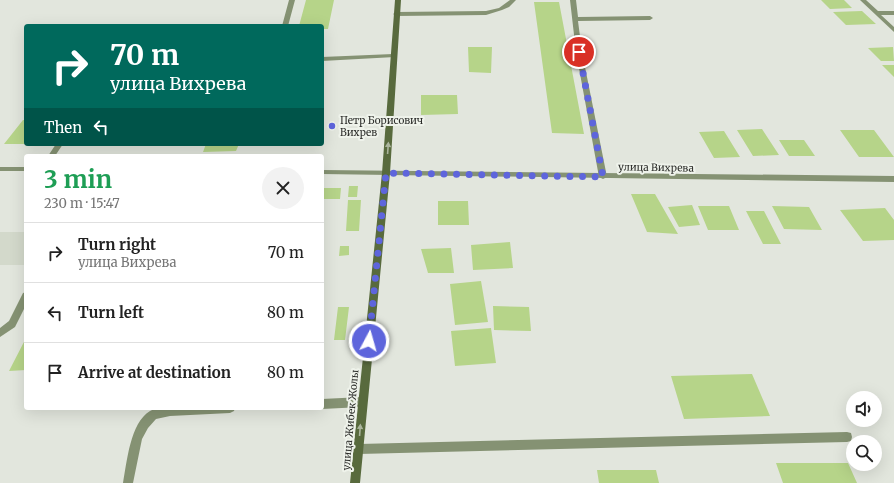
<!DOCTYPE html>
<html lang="en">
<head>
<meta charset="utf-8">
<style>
	:root { --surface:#fff; --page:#f2f2f2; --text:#222; --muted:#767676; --line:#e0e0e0 }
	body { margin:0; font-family:Merriweather,serif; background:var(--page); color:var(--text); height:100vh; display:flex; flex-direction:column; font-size:15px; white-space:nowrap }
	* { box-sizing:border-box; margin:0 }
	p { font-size:13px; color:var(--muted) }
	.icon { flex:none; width:22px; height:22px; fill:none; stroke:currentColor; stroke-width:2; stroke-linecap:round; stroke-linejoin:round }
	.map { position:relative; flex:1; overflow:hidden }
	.side { position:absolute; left:24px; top:154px; width:300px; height:256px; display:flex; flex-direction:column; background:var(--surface); border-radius:4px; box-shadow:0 4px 16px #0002 }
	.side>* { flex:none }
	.guide { position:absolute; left:24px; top:24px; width:300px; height:122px; border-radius:4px; box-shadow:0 4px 16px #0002; background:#00695c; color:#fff; overflow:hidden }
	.fabs { position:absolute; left:846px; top:391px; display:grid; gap:8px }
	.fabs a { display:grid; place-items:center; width:36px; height:36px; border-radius:50%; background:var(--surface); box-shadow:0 4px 16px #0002; font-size:20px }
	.pin { position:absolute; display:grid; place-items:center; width:34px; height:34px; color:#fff; margin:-17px; border:2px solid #fff; border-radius:50%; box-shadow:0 1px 4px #0007 }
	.me { position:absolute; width:44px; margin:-22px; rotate:6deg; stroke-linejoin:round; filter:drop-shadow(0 0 3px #0008) }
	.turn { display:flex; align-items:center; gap:14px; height:84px; padding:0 20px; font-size:18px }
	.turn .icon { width:52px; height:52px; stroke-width:2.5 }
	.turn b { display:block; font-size:28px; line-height:34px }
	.then { display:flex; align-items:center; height:38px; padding:0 20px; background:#0003; gap:8px; font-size:15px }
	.round { display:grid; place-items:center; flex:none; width:42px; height:42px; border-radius:21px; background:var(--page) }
	.overview { display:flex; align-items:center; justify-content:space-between; height:68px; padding:0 20px }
	h1 { font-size:24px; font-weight:700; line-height:30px; color:#1e9e55 }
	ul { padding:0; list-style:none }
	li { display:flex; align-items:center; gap:12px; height:60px; padding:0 20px; border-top:1px solid var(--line) }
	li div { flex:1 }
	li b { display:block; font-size:15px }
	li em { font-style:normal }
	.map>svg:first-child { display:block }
	.built { fill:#d3d9cb }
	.building { fill:#b6d489 }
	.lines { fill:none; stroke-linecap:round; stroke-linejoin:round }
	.service { fill:#859273; fill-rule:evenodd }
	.minor { fill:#859273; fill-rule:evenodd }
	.secondary { fill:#586a3d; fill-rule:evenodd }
	.oneway { fill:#abb59d }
	.route { stroke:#5e65dc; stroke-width:7; stroke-dasharray:0 12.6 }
	.poi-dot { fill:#5e65dc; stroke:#eff3eb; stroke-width:1.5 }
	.labels { text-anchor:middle; stroke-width:4; stroke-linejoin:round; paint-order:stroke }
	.poi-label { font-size:10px; fill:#2b2c29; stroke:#eff3eb; text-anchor:start }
	.street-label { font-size:10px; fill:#2b2c29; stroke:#eff3eb }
</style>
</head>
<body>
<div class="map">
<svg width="894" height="483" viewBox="0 0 894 483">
	<rect width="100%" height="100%" fill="#e2e6dd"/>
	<path class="built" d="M0,232H26V265H0Z"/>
	<path class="building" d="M306,0H334L328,29H322V26H299Z
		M821,0H844L852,8L830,9Z
		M534,2H559L584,134L552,133Z
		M862,11L876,24L846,25L833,12Z
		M468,47H492L491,73L469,72Z
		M893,47L894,61H881L868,48Z
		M882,65H894V77Z
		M421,95H457L458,114L421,115Z
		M23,120H26V144H4Z
		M762,129L779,155L753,156L737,130Z
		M840,130H874L894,157H859Z
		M724,131L740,157L714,158L699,132Z
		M779,140H804L815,156H789Z
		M206,144H239L236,151L203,152Z
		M349,186H358L357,197H348Z
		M322,188H341L340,199H322Z
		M631,194H655L678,234L647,232Z
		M348,200H361L359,231H346Z
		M438,201H468L469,225H438Z
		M692,205L700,225L679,227L668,207Z
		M698,206H729L739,230H708Z
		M772,206L809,207L822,230L784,229Z
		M885,208L894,220V240L863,241L840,210Z
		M746,211H764L781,244H763Z
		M510,242L513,268L473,270L471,245Z
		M340,246H349V255L339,256Z
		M451,248L454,273H428L421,249Z
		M481,281L488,322L455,325L450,284Z
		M493,306L529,307L531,331L494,330Z
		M338,307H349L345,340H334Z
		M491,328L496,363L455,366L451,331Z
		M26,338V370L9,371Z
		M752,374L770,416L684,419L671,376Z
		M776,463H848L857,483H783Z
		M597,470H656L659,483H599Z"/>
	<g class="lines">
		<path class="service" d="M289,0H295L288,26H282Z
			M510,0H516L509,7L502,10L486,15L396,16L393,14L396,12L486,11L499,8Z
			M570,0H576L578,17L650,16L653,18L650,20L578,21L582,52L607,177L603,179L599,177L576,52Z
			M393,54L396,56L395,57L322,61V57Z
			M56,144H63L55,156H48Z
			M26,292V305L15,327L0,337V328L9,321L23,293Z
			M362,397L366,399L367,402L366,405L362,407L322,409L320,408H322V399Z
			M162,408H235L234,411L230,413L170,416L156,419L148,428L142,439L133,483H123C127,462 130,423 150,411C153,409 158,409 162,408Z
			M847,432L851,433L852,437L851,441L847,442L359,454L355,453L354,449L355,445L359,444Z"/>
		<path class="minor" d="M860,0H866L878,11H894V15H881L894,27V32Z
			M0,167H26V171H0Z
			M322,170L894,176V182L322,174Z"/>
		<path class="secondary" d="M395,0H401L390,173L360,483H350L382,173Z"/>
	</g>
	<defs><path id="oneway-solid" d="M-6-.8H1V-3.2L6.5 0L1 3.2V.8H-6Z"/></defs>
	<g class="oneway">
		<use href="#oneway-solid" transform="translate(388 148) rotate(-86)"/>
		<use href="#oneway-solid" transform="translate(360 430) rotate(-86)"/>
	</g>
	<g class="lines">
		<path class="route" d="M369,341L386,173L603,177L579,52"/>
	</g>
	<circle class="poi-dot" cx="332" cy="126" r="4"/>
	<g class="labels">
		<g class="poi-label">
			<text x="340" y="124">Петр Борисович<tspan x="340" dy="12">Вихрев</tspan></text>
		</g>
		<g class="street-label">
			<text transform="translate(656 167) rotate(1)" y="4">улица Вихрева</text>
			<text transform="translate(350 420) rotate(-85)" y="4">улица Жибек Жолы</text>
		</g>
	</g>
</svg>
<div class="fabs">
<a><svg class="icon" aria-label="sound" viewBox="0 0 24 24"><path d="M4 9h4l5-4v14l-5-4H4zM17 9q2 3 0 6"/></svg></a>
<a><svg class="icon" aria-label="search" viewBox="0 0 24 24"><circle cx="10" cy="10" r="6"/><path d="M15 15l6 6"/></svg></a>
</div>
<div class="pin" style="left:579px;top:52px;background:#d93025"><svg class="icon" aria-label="arrive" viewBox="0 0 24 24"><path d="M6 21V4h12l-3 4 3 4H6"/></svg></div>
<svg class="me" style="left:369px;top:341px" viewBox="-20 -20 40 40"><circle r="17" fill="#5e65dc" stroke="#fff" stroke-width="3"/><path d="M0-11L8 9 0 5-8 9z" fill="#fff"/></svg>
<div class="guide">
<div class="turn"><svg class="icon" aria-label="right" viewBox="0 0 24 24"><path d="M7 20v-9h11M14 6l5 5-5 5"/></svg><div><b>70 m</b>улица Вихрева</div></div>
<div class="then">Then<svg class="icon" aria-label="left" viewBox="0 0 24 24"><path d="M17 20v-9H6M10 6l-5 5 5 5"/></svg></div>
</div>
<section class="side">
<div class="overview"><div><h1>3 min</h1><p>230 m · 15:47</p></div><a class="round"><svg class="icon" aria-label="close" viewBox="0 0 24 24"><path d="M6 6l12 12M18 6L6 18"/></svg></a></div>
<ul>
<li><svg class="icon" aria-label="right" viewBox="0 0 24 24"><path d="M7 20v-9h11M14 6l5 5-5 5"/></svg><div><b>Turn right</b><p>улица Вихрева</p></div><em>70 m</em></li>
<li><svg class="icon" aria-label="left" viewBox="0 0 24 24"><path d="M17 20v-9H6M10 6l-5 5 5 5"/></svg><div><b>Turn left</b></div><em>80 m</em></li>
<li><svg class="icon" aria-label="arrive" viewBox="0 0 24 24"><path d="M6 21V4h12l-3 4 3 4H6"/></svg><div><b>Arrive at destination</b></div><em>80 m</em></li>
</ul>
</section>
</div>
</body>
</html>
